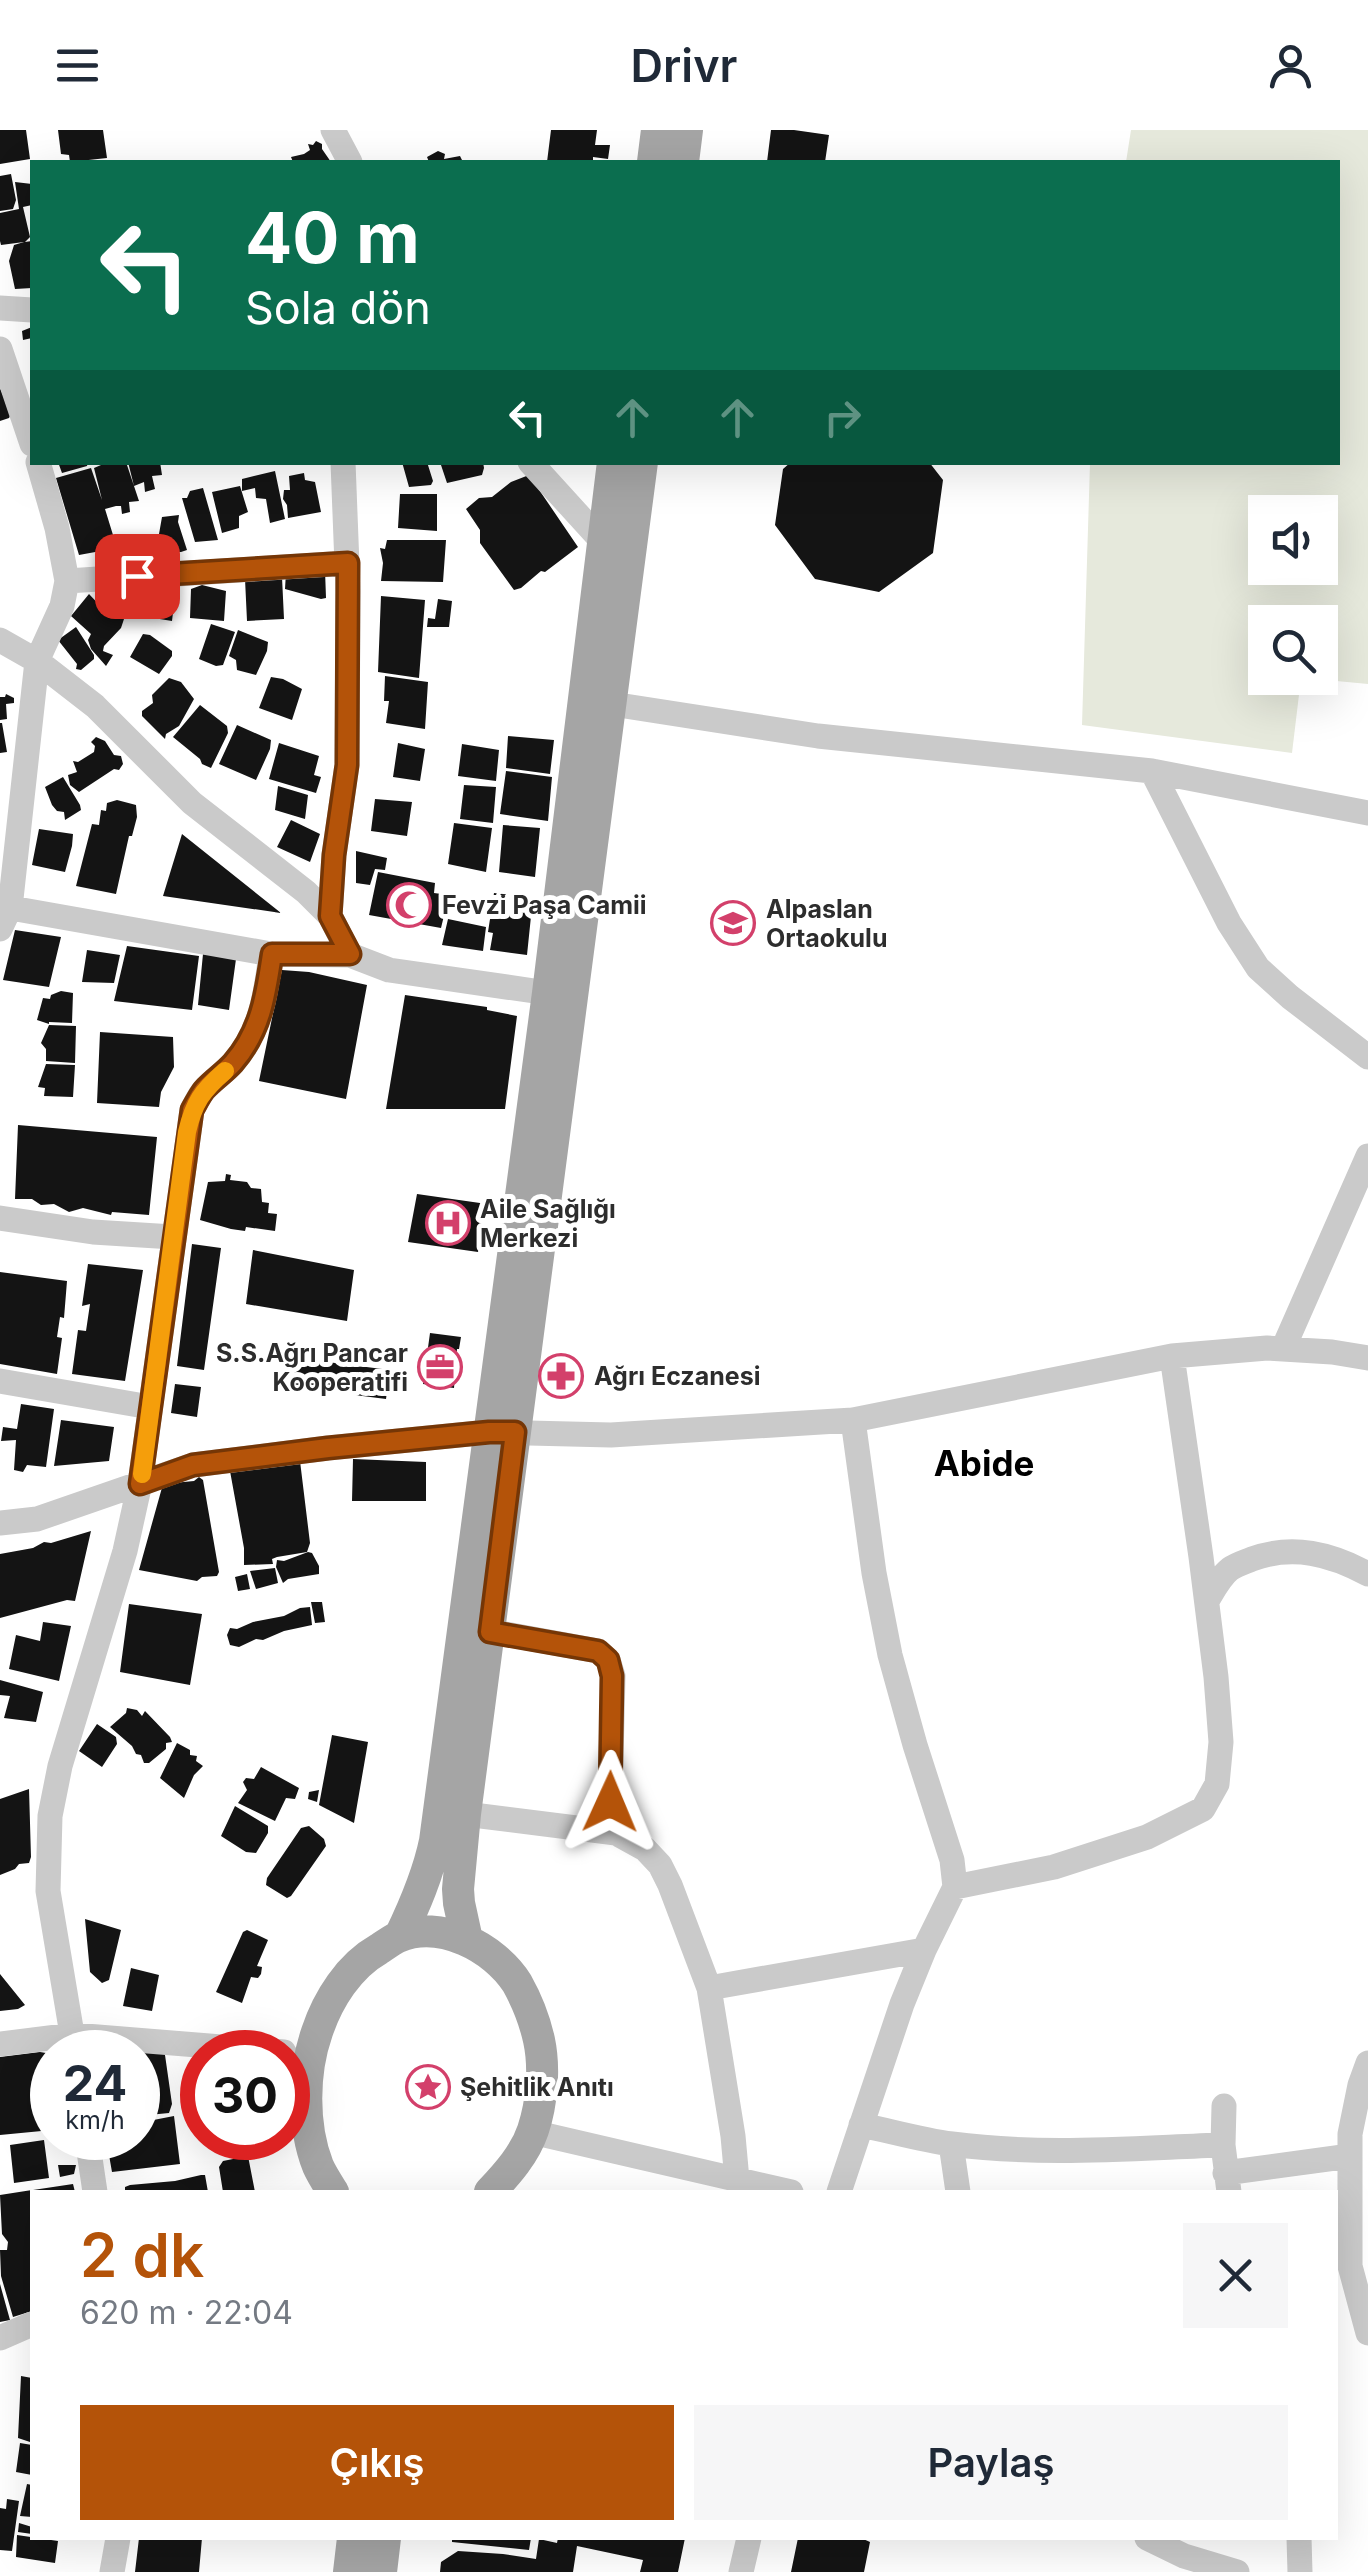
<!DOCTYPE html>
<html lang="tr">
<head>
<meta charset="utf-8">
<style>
	:root { --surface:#fff; --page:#f6f6f7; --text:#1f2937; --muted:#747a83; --accent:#b45309 }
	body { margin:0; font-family:Inter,sans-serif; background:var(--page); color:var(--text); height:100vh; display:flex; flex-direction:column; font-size:38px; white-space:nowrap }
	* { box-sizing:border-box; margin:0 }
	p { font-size:32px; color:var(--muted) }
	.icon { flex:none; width:55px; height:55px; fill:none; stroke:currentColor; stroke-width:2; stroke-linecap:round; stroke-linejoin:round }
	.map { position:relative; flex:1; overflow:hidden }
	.drawer { position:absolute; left:30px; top:2060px; width:1308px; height:350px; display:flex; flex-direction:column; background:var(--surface); border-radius:0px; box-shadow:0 10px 40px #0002 }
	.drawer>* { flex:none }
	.top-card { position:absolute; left:30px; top:30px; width:1310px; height:305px; border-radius:0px; box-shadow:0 10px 40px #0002; background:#0b6e4f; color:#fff; overflow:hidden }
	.controls { position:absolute; left:1248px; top:365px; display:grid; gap:20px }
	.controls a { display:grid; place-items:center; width:90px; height:90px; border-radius:0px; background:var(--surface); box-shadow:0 10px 40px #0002; font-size:50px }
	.speed { position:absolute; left:30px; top:1900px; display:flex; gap:20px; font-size:50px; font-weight:700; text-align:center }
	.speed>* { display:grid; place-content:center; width:130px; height:130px; border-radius:50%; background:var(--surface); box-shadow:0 10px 40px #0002; line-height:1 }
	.speed small { font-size:25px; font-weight:400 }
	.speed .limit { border:15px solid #d22; background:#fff; color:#111 }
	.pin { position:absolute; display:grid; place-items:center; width:85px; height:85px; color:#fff; margin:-42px; border-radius:20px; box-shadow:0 5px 15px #0006 }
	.me { position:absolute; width:110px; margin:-55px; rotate:1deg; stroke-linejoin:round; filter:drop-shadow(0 0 8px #0008) }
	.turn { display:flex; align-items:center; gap:35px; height:210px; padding:0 50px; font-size:45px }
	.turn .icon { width:130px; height:130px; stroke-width:2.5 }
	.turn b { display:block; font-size:70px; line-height:85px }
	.lanes { display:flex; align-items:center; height:95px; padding:0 50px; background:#0003; justify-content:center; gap:50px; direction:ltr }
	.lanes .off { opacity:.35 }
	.round { display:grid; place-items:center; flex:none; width:105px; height:105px; border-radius:0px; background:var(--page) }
	.overview { display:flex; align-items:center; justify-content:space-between; height:170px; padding:0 50px }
	h1 { font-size:60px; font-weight:600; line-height:75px; color:var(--accent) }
	.cta { display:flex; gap:20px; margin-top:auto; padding:20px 50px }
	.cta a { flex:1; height:115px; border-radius:0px; background:var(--accent); color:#fff; font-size:40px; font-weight:600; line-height:115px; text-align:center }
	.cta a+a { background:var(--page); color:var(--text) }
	header { display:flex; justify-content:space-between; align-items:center; height:130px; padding:0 50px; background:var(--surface); font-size:45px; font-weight:600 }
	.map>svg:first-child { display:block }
	.pitch { fill:#e6e9dc; fill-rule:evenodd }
	.building { fill:#141414 }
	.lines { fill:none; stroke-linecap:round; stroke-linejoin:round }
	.minor { stroke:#cacaca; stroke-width:25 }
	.major { stroke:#a5a5a5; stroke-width:32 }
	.route-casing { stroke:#753606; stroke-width:25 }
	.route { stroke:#b45309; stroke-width:18 }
	.slow { stroke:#f59e0b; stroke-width:18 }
	.labels { text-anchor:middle; stroke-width:10; stroke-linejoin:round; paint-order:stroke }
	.poi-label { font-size:25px; font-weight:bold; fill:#2d2d2d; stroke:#fff; text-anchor:start }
	.district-label { font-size:35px; font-weight:bold; fill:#000; stroke:#fff }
</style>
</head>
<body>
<header><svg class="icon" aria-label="menu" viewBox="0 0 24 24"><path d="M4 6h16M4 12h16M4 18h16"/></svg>Drivr<svg class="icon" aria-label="person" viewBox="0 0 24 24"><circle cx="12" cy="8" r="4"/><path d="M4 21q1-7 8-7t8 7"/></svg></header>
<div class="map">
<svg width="1368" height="2442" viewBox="0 0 1368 2442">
	<rect width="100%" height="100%" fill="#fff"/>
	<path class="pitch" d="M1131,0H1368V554L1305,548H1320V492H1265V548H1301L1292,623L1082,595L1090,333L1338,332V32H1126ZM1265,382H1320V438H1265Z"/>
	<path class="building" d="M0,0H26L30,29L0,34Z
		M58,0H103L107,28L70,32L69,25L61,24Z
		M551,0H597L595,15H610L608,29L593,27V32H547Z
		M771,0H794L829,5L825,32H767Z
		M316,11L322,14V19L331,32H293L291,27L304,24L310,20L308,14L313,15Z
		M438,21L445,24L444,29L460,26L463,32H429L427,27Z
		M11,44L16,70L13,79L0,81V46Z
		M15,52L32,54V75L23,77L30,107L25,112L32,111V158L15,159L9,131L14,115L24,112L1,115L0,111V83L19,79Z
		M32,197V208L23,210L22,201Z
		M0,258L11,284L9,288L0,291Z
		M58,332H88L87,336L62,343Z
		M108,332H126L139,371L129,372L130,382L122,384L121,376H116L105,379L117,418L79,425L56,348L91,338L102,370L94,338Z
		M128,332H160L162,345L152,346L155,359L145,362L144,352L134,356Z
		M402,332H427L433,351L431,355L409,357Z
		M440,332H483L484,338L482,345L447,353Z
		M791,332H929L943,350L933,423L879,462L815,449L775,395L783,339Z
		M275,341L285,389L270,393L266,369L256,368L255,358L242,361V349Z
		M304,343L305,350L315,352L321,382L288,388L287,375L283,369L284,360H290L289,346Z
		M529,345L578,417L545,442L541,441L521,458L514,460L480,413V400L466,379L479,368L492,367L511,352Z
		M240,356L248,382L239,386V398L222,403L212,362Z
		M203,358L218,410L195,412L182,368H187L190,361Z
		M400,364H437V401L398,398Z
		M179,385L178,392L187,420L181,422H177V417H162L159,404L162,387Z
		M387,410H446L443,452L381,451L383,433L380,418L385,419Z
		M325,440L326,468L321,469L285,459L286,442Z
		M282,447L284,489L247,491L245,449Z
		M140,452L176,457L172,491L135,485Z
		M202,455L226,461L224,491L190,488L191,459Z
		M89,464L106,482L116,481L124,489L121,498L104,516L103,521L113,525L106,536L91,519L88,510L91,504L71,486Z
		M381,466L425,470L419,548L378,542Z
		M438,469L452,471L449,497H427L428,488L435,489Z
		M211,494L235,502L223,535L216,536L199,529Z
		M76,497L94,525V529L81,540L76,539L77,534L58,510Z
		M238,500L268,512L267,521L256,545L237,540L236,530L229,526Z
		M143,504L150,505L172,521V526L159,544L130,527Z
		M385,546L428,552L425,599L386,593L389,571H384Z
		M271,547L283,549L302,559L292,590L259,578Z
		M169,548L181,552L194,569L179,596L166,604L165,609L142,586V581L153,573L152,565Z
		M6,564L14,568V573L6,574L7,589L0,590V567H5Z
		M200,575L227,596L228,603L211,638L202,634L200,629L173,607Z
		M0,593H2L7,622L0,623Z
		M237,595L271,610L270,619L256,650L219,634Z
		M508,606L554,610L550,644L506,638Z
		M96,607L105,611L114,625L121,626L123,634L119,640L114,639L79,662L70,655L68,645L77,642L73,631L78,632L94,622L95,616L91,612Z
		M279,613L319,626L314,645L321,647L316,663L269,649Z
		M398,613L425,619L420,651L393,647Z
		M462,614L499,620L496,651L458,646Z
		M506,641L552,647L548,691L500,684Z
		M63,647L80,675L81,680L65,690L64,682L57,681L52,675L45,657Z
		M464,655L496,657L493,693L460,689Z
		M278,656L308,665L305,689L275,680Z
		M375,669L412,672L407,706L371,701Z
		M117,670L136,675L137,687L132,706H129L116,764L76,756L92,694L99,695L101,680L106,681L107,673Z
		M291,690L320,704L310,732L277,717Z
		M454,693L492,698L486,742L448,734Z
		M503,695L540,698L535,747L499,742Z
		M39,699L73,704L72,716L65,742L32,735Z
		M182,704L281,783L163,766Z
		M356,721L387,728L385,740L375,739L370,755L356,753Z
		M378,742L435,753L434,763L449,765L441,798L369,785Z
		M494,763L533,767L527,825L490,820L493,803L488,802Z
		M448,789L486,797L483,821L442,815Z
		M15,800L61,807L49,857L3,850Z
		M127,816L199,826L192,880L114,871Z
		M87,820L120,825L114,853L82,852Z
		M203,824L236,829L229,880L198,875Z
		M282,840L309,842L367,855L346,969L259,951Z
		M61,861L73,863L72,893L49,892V894L37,890L43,868L50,869L51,865Z
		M405,865L487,877V880L517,886L505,979H386Z
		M49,895L76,896L75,933L46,931V919L41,913Z
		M100,902L173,907L174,937L161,962L159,977L97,973Z
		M46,934L75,935L73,967L44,966L45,958L38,957Z
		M18,995L157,1007L149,1085L112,1082L111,1085L83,1078L69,1082L54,1074L41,1075L32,1069H15Z
		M226,1044L231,1045L230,1050L247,1052L251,1058L261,1059L262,1072L269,1073L268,1083L277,1084L275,1101L246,1097L245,1101L231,1099L200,1090L208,1052L225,1051Z
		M417,1064L487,1074L478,1122L408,1112Z
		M192,1114L221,1118L204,1240L177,1236Z
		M253,1120L354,1140L347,1191L246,1174Z
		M88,1134L143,1140L125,1251L72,1244L78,1200L86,1201L90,1174L82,1176Z
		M0,1142L67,1151L64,1188L60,1187L57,1207L62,1208L57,1244L0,1234Z
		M430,1203L461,1207L459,1219H457L454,1258L423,1254Z
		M288,1227L390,1240L386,1269L284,1256Z
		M175,1254L201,1257L197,1287L171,1283Z
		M21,1274L54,1279L46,1337L27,1335L23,1342L14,1340L16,1310L1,1311L3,1297L17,1299Z
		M61,1290L114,1297L109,1331L54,1336Z
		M353,1329L426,1332V1371H352Z
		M300,1331L310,1413L307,1422L277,1427L272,1429L273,1434L244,1435V1418L230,1341Z
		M199,1347L203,1350L219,1442L217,1446L202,1447L197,1451L139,1440L163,1354L194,1351Z
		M91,1401L75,1471L67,1470L0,1488V1424L33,1418L44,1412L51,1413Z
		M308,1422L312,1423L319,1436V1444L288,1449L283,1453L276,1437L277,1430L284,1431Z
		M275,1438L278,1453L256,1459L250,1441Z
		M247,1444L250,1459L238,1461L235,1447Z
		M311,1472H322L325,1492L315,1493Z
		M129,1474L202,1484L190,1555L120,1542Z
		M310,1477L312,1495L284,1501L263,1510L256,1509L239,1517L230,1515L227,1505L230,1498L237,1499L253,1492L284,1486L300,1478Z
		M43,1492L71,1496L59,1551L9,1539L16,1505L40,1511Z
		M0,1550L43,1562L36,1592L4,1588L10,1566L0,1565Z
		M127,1578L137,1580L142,1586L145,1581L170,1607L172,1612L166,1613V1619L149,1633H144L141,1625L136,1624L132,1616L110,1597L126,1583Z
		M97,1594L116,1607L117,1614L102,1637L79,1621Z
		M332,1605L368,1612L354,1693L319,1675Z
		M177,1613L190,1620V1625L197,1626L196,1631L203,1636L194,1645L184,1668L160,1648Z
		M261,1637L299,1658L295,1669L286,1668L275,1691L238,1673L247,1660L243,1652L246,1648L254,1649Z
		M29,1659L31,1727L29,1733L19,1734L15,1739L0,1745V1669Z
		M319,1660L317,1672L308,1669L309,1662Z
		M235,1676L268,1696V1703L256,1723L246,1722L221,1706Z
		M309,1696L324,1709L326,1716L291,1766L287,1768L266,1755L267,1748L301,1698Z
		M85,1789L121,1800L109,1850L102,1853L90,1842Z
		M247,1800L268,1810L257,1836L262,1837L261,1844L258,1848L251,1847L242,1873L216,1862L243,1802Z
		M131,1838L159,1845L152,1881L123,1876Z
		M0,1844L25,1875L18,1879L0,1881Z
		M95,1918H164L172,1974L169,1983L138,1986V1922H95Z
		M40,1922L52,1924V2000L0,2005V1927Z
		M174,1986L180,2034L112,2042L106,2008H138V1993Z
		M44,2010L49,2048L14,2053L10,2015Z
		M248,2026L255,2062H223L219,2037L223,2031Z
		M58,2035H76L74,2044L60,2047Z
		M201,2045H205L208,2062H125V2057L130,2055L175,2051Z
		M73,2054L75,2062H33V2060Z
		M32,2060V2181L13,2187L1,2146L0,2120H7L8,2112L2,2104L0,2065Z
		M0,2154L10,2190L0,2192Z
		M21,2246L32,2248L30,2312L18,2308Z
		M20,2313L32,2315V2345L16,2342Z
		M27,2354L32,2355V2387L20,2386Z
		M7,2369L19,2371L12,2421L0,2420V2378L6,2379Z
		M19,2393L32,2397V2404L18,2402Z
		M17,2405L58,2411L55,2433L16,2427Z
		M139,2408H202L199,2442H135Z
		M452,2408H531L529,2420L452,2412Z
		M558,2408H685L678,2442H640L643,2430L577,2416L573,2442H440L441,2432L458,2421L503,2424L536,2429L539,2409L557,2413Z
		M798,2408H861L870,2412L864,2442H791Z"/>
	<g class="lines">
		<path class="minor" d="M333,0L350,32
			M0,178L32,180
			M0,219L32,314
			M530,332L602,411L615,414
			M67,451L347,433
			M0,510L37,531L95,576L192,673L306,762L330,786L350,825
			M612,574L818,606L1152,641L1368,683
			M1152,641L1229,793L1258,838L1290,867L1368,927
			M0,776L271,824L350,825L389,840L548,863
			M330,786L334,725L347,635L348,461L343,332
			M0,799L10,778L37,531L62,476L67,451L57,398L38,332
			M0,1088L93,1102L173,1107
			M1283,1219L1368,1026
			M0,1251L150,1277
			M0,1393L37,1389L193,1335L328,1318L489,1302L611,1305L853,1290L1172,1226L1267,1218L1332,1222L1368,1228
			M1207,1471C1214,1459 1220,1447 1230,1439C1237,1434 1245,1432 1252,1429C1293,1414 1331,1424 1368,1444
			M489,1501L598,1521L608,1530L613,1546L610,1672L616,1703L645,1719L660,1735L670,1755L709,1858L733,2006L737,2050
			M465,1684L616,1703
			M955,1757L1054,1737L1147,1707L1203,1679L1217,1654L1221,1612L1216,1547L1201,1427L1172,1226
			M709,1858L924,1820
			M0,1914L73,1905L284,1922
			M75,1922L48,1761L50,1686L60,1636L125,1421L140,1353L192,980C196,973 199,965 204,960C213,950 224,943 233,933C261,901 266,864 271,824
			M1368,1933L1360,1955L1350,2004V2136L1368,2203
			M1224,1976L1223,2015L1229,2062
			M861,1995C891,2001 921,2010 952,2014C1042,2026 1133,2018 1223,2015
			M532,2002L791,2062
			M87,2008L95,2062
			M951,2014L958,2062
			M1225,2043L1350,2026
			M839,2062L902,1874L924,1820L955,1757L952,1730L915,1615L890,1525L874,1443L853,1290
			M0,2208L32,2194
			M1147,2408L1184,2426L1237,2442
			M1299,2408L1300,2442
			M112,2442L118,2408
			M741,2442L749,2408"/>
		<path class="major" d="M653,32L657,0
			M683,32L687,0
			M400,1806C415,1775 428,1745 435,1711L548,863L613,332
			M467,1810L459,1773L458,1759L465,1684L642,332
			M333,2062C328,2054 322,2045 318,2036C302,1995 303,1942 317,1902C328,1869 349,1836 379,1819C385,1815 392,1810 398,1807C440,1789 494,1817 517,1853C526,1869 535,1892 539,1910C545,1938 542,1973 533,2000C525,2024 507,2044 490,2062
			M349,2442L353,2408
			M381,2442L385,2408"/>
	</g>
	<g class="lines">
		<g class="route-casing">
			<path id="route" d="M137,446L348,433L347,635L334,725L330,786L350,824H272C266,864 261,901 233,933C224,943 213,950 204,960C200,965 196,973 192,980L140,1354L193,1335L328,1318L489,1302H515L490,1502L598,1521L608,1530L612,1546L610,1672"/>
		</g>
		<use href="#route" class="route"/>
		<path class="slow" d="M142,1344L187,1002C194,972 202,961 225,941"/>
	</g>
	<defs>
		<g id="mosque-ring" transform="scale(2.25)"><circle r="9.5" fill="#fff" stroke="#d3406b" stroke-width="1.5"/><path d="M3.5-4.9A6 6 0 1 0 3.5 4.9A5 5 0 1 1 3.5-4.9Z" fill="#d3406b"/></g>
		<g id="school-ring" transform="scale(2.25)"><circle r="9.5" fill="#fff" stroke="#d3406b" stroke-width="1.5"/><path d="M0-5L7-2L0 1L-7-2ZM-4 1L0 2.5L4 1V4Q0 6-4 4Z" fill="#d3406b"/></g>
		<g id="hospital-ring" transform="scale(2.25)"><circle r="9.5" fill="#fff" stroke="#d3406b" stroke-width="1.5"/><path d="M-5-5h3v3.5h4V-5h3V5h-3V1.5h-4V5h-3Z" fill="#d3406b"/></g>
		<g id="office-ring" transform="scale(2.25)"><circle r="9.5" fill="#fff" stroke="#d3406b" stroke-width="1.5"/><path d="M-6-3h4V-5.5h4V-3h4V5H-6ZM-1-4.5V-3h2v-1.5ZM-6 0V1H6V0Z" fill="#d3406b"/></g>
		<g id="pharmacy-ring" transform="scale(2.25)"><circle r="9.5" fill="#fff" stroke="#d3406b" stroke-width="1.5"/><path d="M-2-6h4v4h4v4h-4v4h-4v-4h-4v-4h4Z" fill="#d3406b"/></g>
		<g id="sight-ring" transform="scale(2.25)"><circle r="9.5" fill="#fff" stroke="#d3406b" stroke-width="1.5"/><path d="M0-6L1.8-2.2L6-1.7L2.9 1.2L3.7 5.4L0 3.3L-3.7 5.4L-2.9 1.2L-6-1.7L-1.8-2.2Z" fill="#d3406b"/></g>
	</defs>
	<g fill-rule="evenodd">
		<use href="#mosque-ring" x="409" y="775"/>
		<use href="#school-ring" x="733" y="793"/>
		<use href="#hospital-ring" x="448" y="1093"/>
		<use href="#office-ring" x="440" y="1237"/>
		<use href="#pharmacy-ring" x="561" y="1246"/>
		<use href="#sight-ring" x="428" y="1957"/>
	</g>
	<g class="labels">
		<g class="poi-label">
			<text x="442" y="784">Fevzi Paşa Camii</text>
			<text x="766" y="788">Alpaslan<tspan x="766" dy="29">Ortaokulu</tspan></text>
			<text x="480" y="1088">Aile Sağlığı<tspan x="480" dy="29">Merkezi</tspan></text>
			<text x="408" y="1232" text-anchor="end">S.S.Ağrı Pancar<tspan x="408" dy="29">Kooperatifi</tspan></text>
			<text x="594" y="1255">Ağrı Eczanesi</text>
			<text x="460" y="1966">Şehitlik Anıtı</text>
		</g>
		<g class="district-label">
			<text x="984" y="1346">Abide</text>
		</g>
	</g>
</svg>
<div class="controls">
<a><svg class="icon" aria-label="sound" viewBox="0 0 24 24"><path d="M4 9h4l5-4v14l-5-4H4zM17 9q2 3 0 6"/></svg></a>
<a><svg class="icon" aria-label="search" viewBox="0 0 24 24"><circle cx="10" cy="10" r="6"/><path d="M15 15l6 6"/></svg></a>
</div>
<div class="speed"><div>24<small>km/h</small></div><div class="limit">30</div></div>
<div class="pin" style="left:137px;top:446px;background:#d93025"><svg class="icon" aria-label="arrive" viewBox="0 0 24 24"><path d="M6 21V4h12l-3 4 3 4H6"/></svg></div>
<svg class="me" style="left:610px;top:1672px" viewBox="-20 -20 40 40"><path d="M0-17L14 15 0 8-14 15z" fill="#b45309" stroke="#fff" stroke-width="4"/></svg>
<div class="top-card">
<div class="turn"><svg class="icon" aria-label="left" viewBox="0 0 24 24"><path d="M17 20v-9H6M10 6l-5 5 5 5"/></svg><div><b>40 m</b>Sola dön</div></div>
<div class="lanes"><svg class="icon" aria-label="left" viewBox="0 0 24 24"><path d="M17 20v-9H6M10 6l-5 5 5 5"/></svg><svg class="icon off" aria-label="ahead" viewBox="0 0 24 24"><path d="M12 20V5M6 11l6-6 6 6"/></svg><svg class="icon off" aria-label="ahead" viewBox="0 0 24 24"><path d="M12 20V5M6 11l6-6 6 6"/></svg><svg class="icon off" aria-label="right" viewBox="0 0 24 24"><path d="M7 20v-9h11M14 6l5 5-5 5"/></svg></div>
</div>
<section class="drawer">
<div class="overview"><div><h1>2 dk</h1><p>620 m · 22:04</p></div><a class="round"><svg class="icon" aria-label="close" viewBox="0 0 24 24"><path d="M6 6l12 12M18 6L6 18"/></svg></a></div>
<div class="cta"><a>Çıkış</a><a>Paylaş</a></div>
</section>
</div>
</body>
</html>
